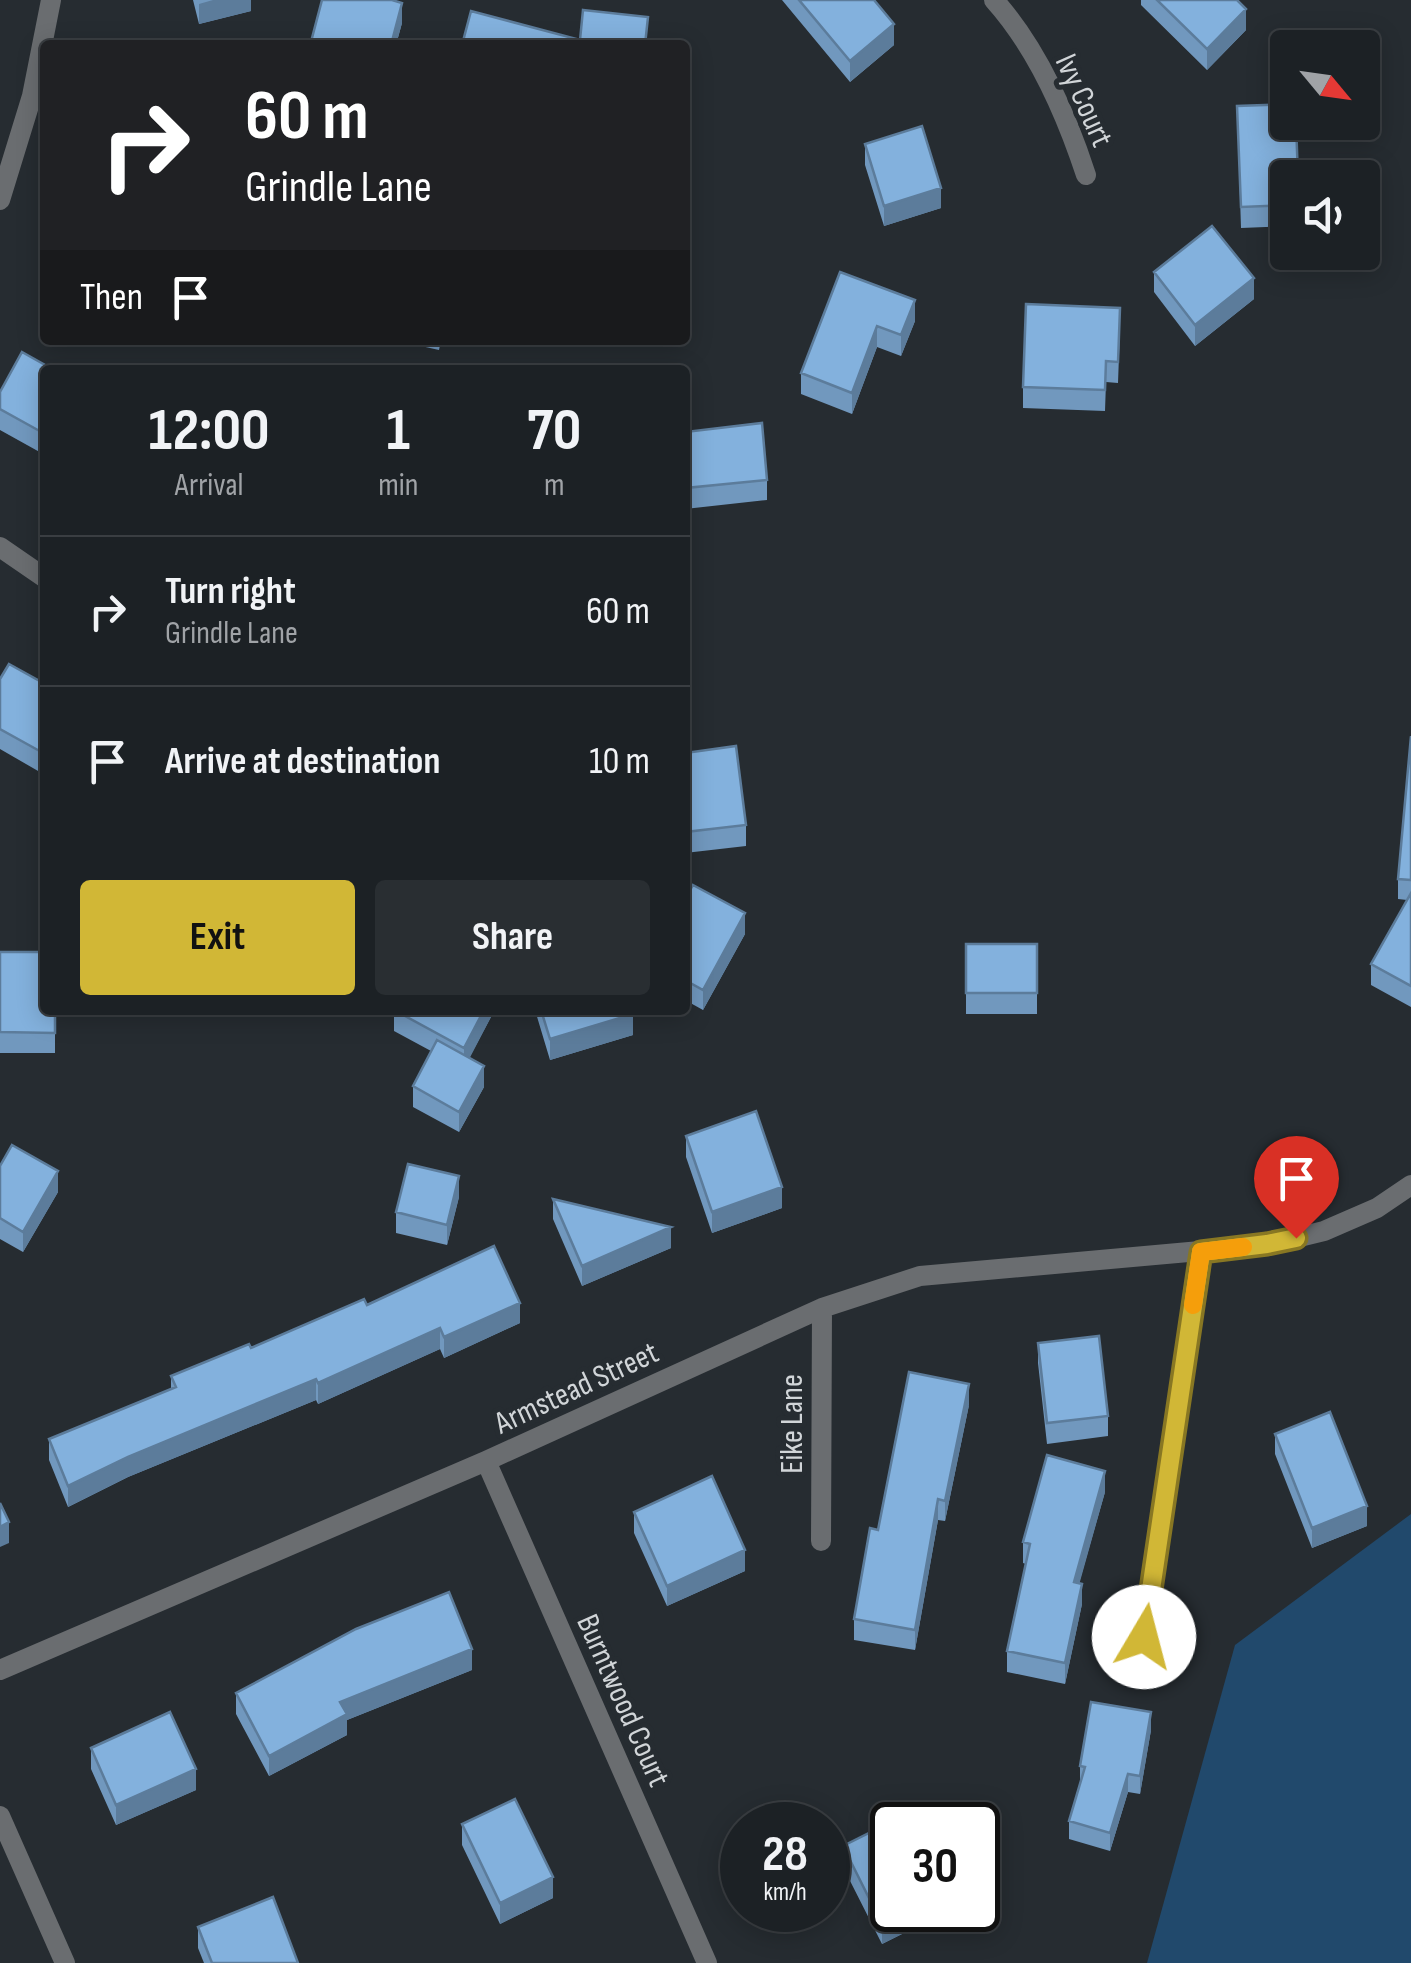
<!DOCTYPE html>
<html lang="en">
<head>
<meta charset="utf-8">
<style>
	:root { --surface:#1c2125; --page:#292e32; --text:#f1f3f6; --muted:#a0a3a7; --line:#3a3e42; --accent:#d1b736 }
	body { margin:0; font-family:"Sofia Sans Condensed",sans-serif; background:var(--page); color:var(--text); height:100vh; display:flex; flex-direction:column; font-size:38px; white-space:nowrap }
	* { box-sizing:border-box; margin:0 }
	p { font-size:32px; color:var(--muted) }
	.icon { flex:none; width:55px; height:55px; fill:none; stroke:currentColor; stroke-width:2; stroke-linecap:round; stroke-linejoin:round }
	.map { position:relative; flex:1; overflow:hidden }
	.panel { position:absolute; left:40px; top:365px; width:650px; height:650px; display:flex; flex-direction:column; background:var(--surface); border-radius:10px; box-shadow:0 5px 25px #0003,0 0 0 2px var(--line) }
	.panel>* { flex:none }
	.top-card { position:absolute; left:40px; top:40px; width:650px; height:305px; border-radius:10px; box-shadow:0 5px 25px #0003,0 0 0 2px var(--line); background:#202124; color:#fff; overflow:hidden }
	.needle { width:65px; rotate:119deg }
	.controls { position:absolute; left:1270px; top:30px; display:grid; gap:20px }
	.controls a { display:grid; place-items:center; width:110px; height:110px; border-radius:10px; background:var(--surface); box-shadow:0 5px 25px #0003,0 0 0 2px var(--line); font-size:50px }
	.speed { position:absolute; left:720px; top:1802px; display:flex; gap:20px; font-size:50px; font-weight:700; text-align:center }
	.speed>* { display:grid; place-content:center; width:130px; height:130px; border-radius:50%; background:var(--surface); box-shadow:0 5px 25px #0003,0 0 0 2px var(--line); line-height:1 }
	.speed small { font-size:25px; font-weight:400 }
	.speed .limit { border:5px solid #111; border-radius:15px; background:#fff; color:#111 }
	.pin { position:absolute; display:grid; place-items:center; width:85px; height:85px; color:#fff; margin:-102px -42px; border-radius:50% 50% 50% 0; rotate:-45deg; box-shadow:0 0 10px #0007 }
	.pin .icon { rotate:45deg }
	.me { position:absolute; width:110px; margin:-55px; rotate:8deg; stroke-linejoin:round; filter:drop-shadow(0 0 8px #0008) }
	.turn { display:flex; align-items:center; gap:35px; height:210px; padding:0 40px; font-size:45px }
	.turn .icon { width:130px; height:130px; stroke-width:2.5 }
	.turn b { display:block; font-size:70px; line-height:85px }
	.then { display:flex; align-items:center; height:95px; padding:0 40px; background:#0003; gap:20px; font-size:38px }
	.eta { display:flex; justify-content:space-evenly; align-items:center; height:170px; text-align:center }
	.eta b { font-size:60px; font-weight:700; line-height:70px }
	.cta { display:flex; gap:20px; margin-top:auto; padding:20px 40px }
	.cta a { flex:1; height:115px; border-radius:10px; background:var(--accent); color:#111; font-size:40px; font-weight:700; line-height:115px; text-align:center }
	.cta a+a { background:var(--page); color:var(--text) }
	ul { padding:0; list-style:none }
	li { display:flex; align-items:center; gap:30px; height:150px; padding:0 40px; border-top:2px solid var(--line) }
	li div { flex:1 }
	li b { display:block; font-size:38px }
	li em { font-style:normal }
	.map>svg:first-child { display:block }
	.green { fill:#21496c }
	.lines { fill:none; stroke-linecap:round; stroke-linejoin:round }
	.minor { stroke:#6a6d70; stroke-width:20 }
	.wall { fill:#7198be }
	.shaded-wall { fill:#5c7c9b }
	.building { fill:#83b1dd; stroke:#5c7c9b; stroke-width:2.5 }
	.route-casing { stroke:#887723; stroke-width:25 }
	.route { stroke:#d1b736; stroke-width:18 }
	.slow { stroke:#f59e0b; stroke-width:18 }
	.labels { text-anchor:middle; stroke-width:10; stroke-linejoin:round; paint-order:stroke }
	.street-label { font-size:32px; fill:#d1d5d8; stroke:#262c31 }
</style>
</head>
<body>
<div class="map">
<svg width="1411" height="1963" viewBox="0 0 1411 1963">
	<rect width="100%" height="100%" fill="#262c31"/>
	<path class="green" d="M1411,1514V1963H1147L1235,1645Z"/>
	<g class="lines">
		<path class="minor" d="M994,0C1038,49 1066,114 1086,175
			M0,200L32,96L51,0
			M0,547L45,578
			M486,1461L707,1963
			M821,1541L822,1308
			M1144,1637L1201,1251
			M0,1670L486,1461L822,1308L920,1276L1267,1245L1324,1231L1377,1208L1411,1185
			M0,1816L65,1963"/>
	</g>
	<path class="wall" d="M193,0H251V11L199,24Z
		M782,0H874L894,45L850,82Z
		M1141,0H1237L1246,30L1207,70L1141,5Z
		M402,23L396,45H312V38Z
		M1237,106L1288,178V226L1241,228Z
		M865,144L941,208L884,226L865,165Z
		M840,272L915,321L901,356L877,347L852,414L801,394V373Z
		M1154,272L1254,299L1195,346L1154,292Z
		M1120,328L1118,383L1106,382L1105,411L1023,408V387Z
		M394,340H441L439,350Z
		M45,370V455L0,430V392Z
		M685,432L767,480V500L685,509Z
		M0,679L45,684V775L0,749Z
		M1411,736V1007L1371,985V964L1407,900L1398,899V879Z
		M685,753L746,825V846L685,853Z
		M685,899L745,934L703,1010L685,1000Z
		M966,944H1037V1014H966Z
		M0,952L55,1010V1053H0Z
		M394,1010H491V1017L469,1058L484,1087L459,1132L413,1107V1086L431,1051L394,1031Z
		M535,1010H632L633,1035L550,1060Z
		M686,1136L782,1208L712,1233L686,1157Z
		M0,1166L58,1192L23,1252L0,1239Z
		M459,1197L447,1245L396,1233V1212Z
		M553,1199L671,1248L582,1286L553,1219Z
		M367,1305L520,1323L444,1358L440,1349L318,1404L316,1400L128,1477L68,1507L49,1460V1439L171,1389V1376Z
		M1038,1343L1108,1416V1436L1047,1444L1038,1363Z
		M969,1405L945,1521L938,1520L915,1650L854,1640V1619L878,1530Z
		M1275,1434L1367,1526L1312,1548L1275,1454Z
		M1105,1492L1079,1583L1082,1604L1065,1684L1007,1672V1651L1026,1564L1023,1563V1542Z
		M634,1512L745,1571L667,1606L634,1533Z
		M472,1670L347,1720V1735L269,1776L236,1714V1693Z
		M1151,1730L1140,1794L1128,1792L1110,1851L1069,1839V1821L1080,1783V1766Z
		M91,1748L196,1790L116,1825L91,1769Z
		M462,1824L553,1898L500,1924L462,1845Z
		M843,1846L938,1910V1916L882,1944L843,1867Z
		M198,1927L298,1963H204L198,1948Z"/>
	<path class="shaded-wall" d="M213,0H251V11L199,24V4Z
		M402,3V23L396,45H391Z
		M1246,9V30L1207,70V49Z
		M894,24V45L850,82V61Z
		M941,188V208L884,226V206Z
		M1254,278V299L1195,346V325Z
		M915,300V321L901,356V335Z
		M877,326V347L852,414V393Z
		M745,913V934L703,1010V990Z
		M484,1010H491V1017L464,1069V1048Z
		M633,1014V1035L550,1060V1039Z
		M484,1066V1087L459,1132V1112Z
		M58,1171V1192L23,1252V1232Z
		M459,1176V1197L447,1245V1225Z
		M782,1187V1208L712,1233V1212Z
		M671,1227V1248L582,1286V1266Z
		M520,1303V1323L444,1358V1337Z
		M440,1328V1349L318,1404V1383Z
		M316,1379V1400L128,1477L68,1507V1486L128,1457Z
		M969,1384V1405L945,1521V1501Z
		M1105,1471V1492L1074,1603V1582Z
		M938,1499V1520L915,1650V1630Z
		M1367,1506V1526L1312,1548V1528Z
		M9,1522V1543L0,1547V1527Z
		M745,1550V1571L667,1606V1586Z
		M1082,1584V1604L1065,1684V1663Z
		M472,1649V1670L347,1720V1735L269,1776V1756L340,1702Z
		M1151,1712V1730L1140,1794V1776Z
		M196,1769V1790L116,1825V1805Z
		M1128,1774V1792L1110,1851V1833Z
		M553,1877V1898L500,1924V1903Z
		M908,1910H938V1916L882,1944V1924Z"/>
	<path class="building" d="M322,0H392L402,3L391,45H340L312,38Z
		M799,0H874L894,24L850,61Z
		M1157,0H1237L1246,9L1207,49Z
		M583,10L648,17L645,45H462L471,11L580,40Z
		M1288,104V122H1296L1298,178H1288V205L1241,207L1237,106Z
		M922,126L941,188L884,206L865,144Z
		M1212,226L1254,278L1195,325L1154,272Z
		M840,272L915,300L901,335L877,326L852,393L801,373Z
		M1026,304L1120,308L1118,362L1106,361L1105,390L1023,387Z
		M22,352L54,370H45V434L0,409V392Z
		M762,423L767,480L685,488V432Z
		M9,664L45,684V754L0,729V679Z
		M1411,736V880L1398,879Z
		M736,746L746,825L685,832V753Z
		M693,885L745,913L703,990L685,980V899Z
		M1411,893V986L1371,964Z
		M966,944H1037V993H966Z
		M0,952H45V1010H55V1033L0,1032Z
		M394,1010H484L464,1048Z
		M541,1010H632L633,1014L550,1039Z
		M437,1040L484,1066L459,1112L413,1086Z
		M756,1111L782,1187L712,1212L686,1136Z
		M12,1145L58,1171L23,1232L0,1218V1166Z
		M408,1164L459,1176L447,1225L396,1212Z
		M553,1199L671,1227L582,1266Z
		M494,1246L520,1303L444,1337L440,1328L318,1383L316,1379L128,1457L68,1486L49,1439L176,1387L171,1376L249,1344L251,1348L364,1299L367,1305Z
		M1099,1336L1108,1416L1047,1423L1038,1343Z
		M909,1372L969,1384L945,1501L938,1499L915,1630L854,1619L870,1528L878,1530Z
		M1330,1412L1367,1506L1312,1528L1275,1434Z
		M1047,1455L1105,1471L1074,1582L1082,1584L1065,1663L1007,1651L1030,1544L1023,1542Z
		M712,1476L745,1550L667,1586L634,1512Z
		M0,1503L9,1522L0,1527Z
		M449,1592L472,1649L340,1702L347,1714L269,1756L236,1693L356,1629Z
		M1091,1702L1151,1712L1140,1776L1128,1774L1110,1833L1069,1821L1085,1767L1080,1766Z
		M170,1712L196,1769L116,1805L91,1748Z
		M515,1799L553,1877L500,1903L462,1824Z
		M899,1818L903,1825H892V1910H908L882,1924L843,1846Z
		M273,1897L298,1963H212L198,1927Z"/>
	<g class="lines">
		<g class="route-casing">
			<path id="route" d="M1144,1637L1201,1252L1267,1244L1296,1238"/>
		</g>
		<use href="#route" class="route"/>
		<path class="slow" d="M1193,1305L1201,1252L1243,1247"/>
	</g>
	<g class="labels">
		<g class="street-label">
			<text transform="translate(1085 100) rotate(66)" y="11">Ivy Court</text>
			<text transform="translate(576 1387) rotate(-25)" y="11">Armstead Street</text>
			<text transform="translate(791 1424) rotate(-90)" y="11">Eike Lane</text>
			<text transform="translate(624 1700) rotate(66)" y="11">Burntwood Court</text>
		</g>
	</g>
</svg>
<div class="controls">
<a><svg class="needle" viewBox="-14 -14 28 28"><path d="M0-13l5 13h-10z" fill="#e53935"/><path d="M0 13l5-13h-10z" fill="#a0a3a7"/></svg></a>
<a><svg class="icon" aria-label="sound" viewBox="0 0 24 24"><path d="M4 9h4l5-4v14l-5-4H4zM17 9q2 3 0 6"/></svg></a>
</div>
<div class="speed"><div>28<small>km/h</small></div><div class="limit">30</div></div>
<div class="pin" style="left:1296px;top:1238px;background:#d93025"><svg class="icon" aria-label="arrive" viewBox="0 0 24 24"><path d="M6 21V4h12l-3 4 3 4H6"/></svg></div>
<svg class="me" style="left:1144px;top:1637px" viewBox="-20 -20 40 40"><circle r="19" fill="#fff"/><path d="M0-13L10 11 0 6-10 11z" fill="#d1b736"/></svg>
<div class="top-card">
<div class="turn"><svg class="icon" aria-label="right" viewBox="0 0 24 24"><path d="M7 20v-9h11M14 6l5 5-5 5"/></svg><div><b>60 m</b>Grindle Lane</div></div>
<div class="then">Then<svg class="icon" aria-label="arrive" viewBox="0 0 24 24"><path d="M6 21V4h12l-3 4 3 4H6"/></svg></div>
</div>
<section class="panel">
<div class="eta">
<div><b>12:00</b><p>Arrival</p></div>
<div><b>1</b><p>min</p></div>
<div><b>70</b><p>m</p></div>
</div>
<ul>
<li><svg class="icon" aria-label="right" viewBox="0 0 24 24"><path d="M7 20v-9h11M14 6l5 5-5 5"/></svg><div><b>Turn right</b><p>Grindle Lane</p></div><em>60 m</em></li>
<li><svg class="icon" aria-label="arrive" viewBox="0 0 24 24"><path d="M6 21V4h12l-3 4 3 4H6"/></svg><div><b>Arrive at destination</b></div><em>10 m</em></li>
</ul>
<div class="cta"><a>Exit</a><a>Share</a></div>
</section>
</div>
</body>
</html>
